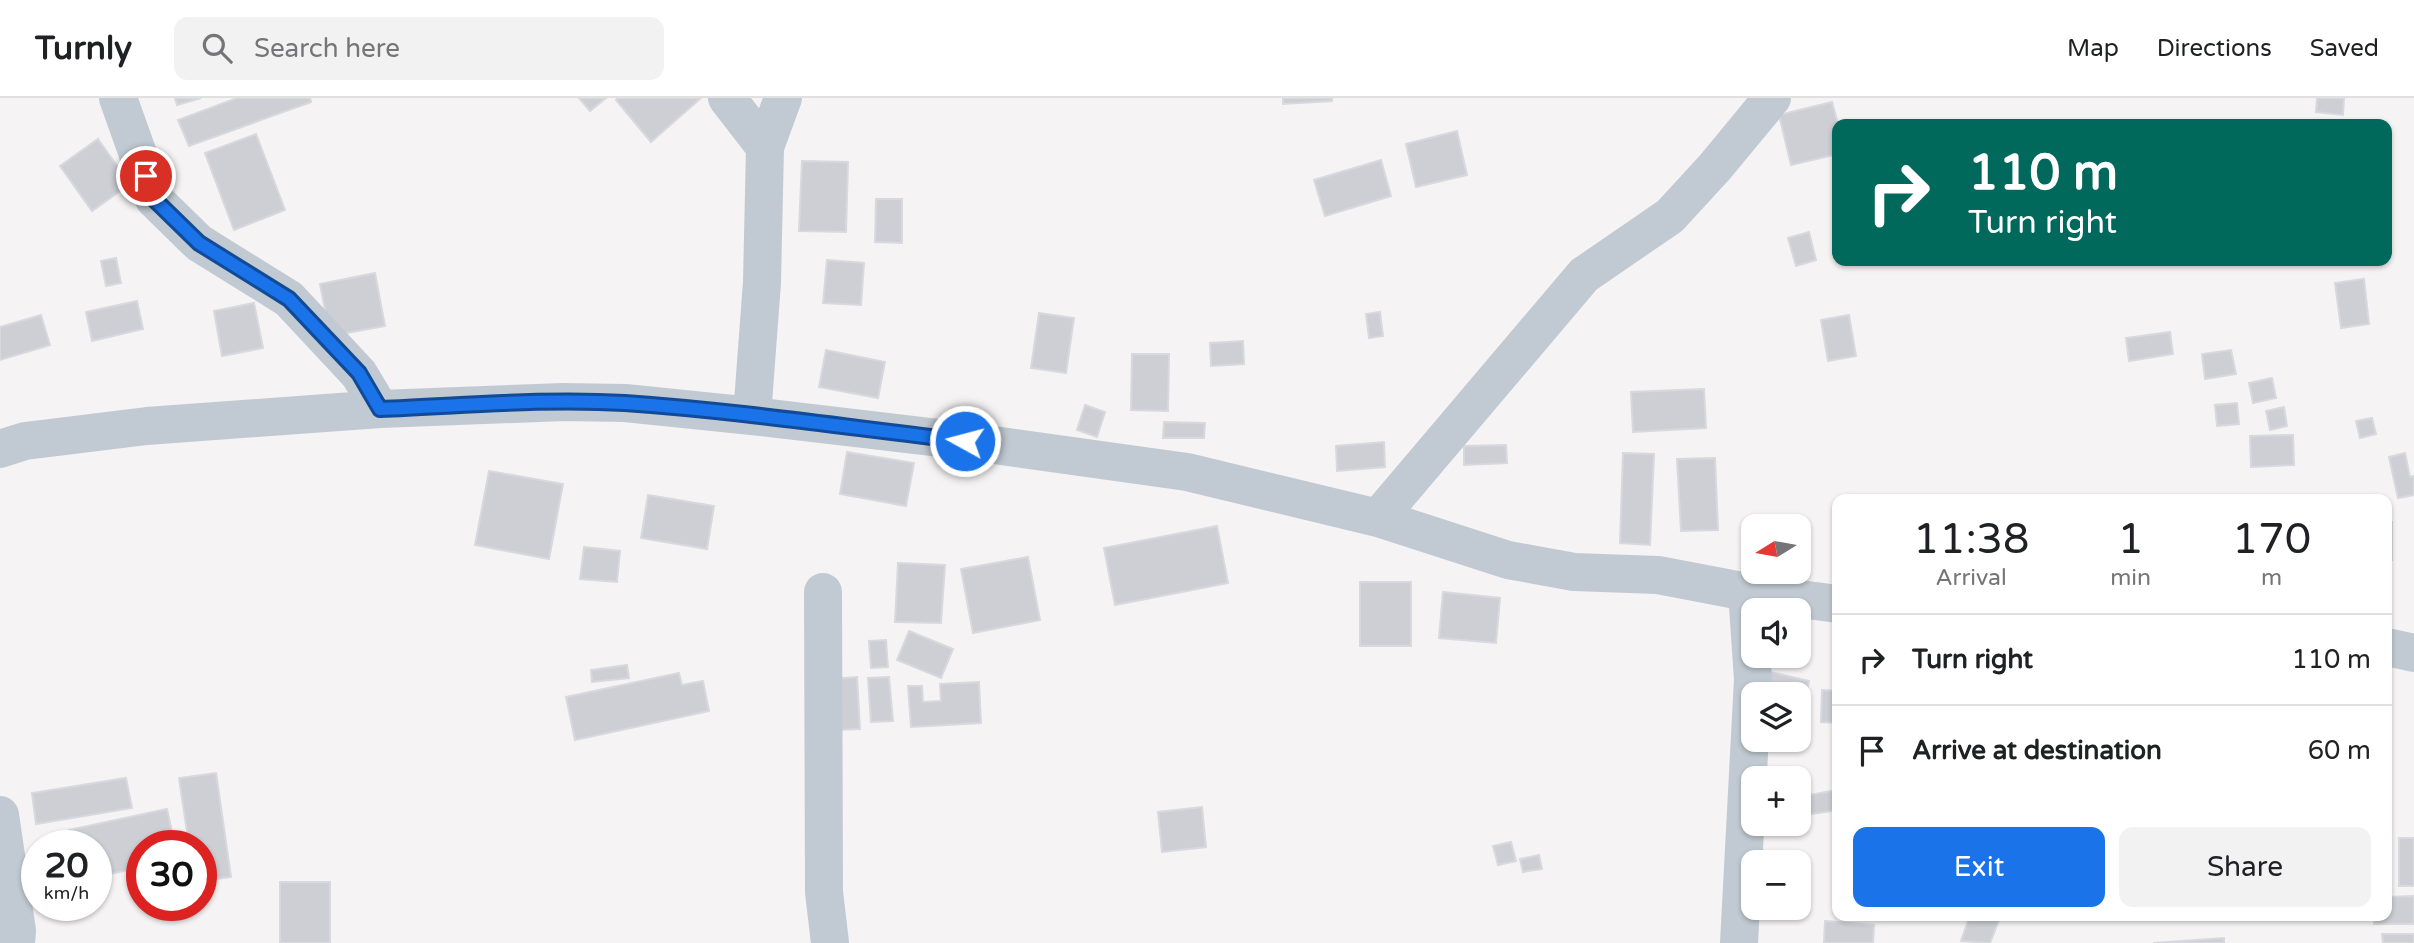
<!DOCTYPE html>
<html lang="en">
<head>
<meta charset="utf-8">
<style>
	:root { --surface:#fff; --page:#f2f2f2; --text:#202124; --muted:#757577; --line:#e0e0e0; --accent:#1a73e8 }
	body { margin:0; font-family:"Varela Round",sans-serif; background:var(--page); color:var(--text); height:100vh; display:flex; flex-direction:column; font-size:26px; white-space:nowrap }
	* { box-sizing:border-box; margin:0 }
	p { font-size:23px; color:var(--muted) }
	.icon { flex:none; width:38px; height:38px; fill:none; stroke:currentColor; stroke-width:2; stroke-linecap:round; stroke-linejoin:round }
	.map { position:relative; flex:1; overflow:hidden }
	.details { position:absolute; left:1832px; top:396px; width:560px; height:427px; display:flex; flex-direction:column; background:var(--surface); border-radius:14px; box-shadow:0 2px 5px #0004 }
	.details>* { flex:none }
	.banner { position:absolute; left:1832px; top:21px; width:560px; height:147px; border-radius:14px; box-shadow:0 2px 5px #0004; background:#00695c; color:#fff; overflow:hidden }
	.needle { width:46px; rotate:259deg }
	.buttons { position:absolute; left:1741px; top:416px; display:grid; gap:14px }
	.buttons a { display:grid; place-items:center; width:70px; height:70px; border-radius:14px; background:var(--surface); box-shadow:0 2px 5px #0004; font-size:35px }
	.speed { position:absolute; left:21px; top:732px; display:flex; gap:14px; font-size:35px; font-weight:700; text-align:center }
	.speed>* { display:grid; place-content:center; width:91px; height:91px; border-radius:50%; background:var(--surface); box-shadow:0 2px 5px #0004; line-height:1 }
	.speed small { font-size:18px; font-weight:400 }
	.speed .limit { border:10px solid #d22; background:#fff; color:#111 }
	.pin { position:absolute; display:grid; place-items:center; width:60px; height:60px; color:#fff; margin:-30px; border:4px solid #fff; border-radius:50%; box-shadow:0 2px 7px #0007 }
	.me { position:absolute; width:77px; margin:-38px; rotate:277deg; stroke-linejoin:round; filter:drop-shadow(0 0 5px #0008) }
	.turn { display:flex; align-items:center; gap:24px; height:147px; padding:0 21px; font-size:32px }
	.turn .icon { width:91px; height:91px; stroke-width:2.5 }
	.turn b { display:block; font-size:49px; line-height:60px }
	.eta { display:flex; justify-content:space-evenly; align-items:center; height:119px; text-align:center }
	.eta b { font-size:42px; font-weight:600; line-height:49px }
	.cta { display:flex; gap:14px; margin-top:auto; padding:14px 21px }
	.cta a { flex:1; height:80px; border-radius:14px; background:var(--accent); color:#fff; font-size:28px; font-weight:600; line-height:80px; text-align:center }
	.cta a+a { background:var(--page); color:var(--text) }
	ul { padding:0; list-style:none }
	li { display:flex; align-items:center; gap:21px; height:91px; padding:0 21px; border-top:2px solid var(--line) }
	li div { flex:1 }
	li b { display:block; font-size:26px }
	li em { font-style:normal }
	header { display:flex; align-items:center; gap:42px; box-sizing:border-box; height:98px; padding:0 35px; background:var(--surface); border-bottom:2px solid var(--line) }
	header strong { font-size:33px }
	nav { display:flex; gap:38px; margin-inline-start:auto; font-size:24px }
	.search { width:490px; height:63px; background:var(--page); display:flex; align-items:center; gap:18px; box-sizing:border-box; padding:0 24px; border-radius:14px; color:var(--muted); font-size:26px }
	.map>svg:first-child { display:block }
	.building { fill:#cdcfd5; stroke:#d7d9de; stroke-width:2 }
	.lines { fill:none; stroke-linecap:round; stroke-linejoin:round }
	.minor { stroke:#c1cad2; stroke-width:38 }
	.route-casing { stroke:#114b97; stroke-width:18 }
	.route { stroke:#1a73e8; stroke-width:12 }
</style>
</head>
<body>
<header>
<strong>Turnly</strong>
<div class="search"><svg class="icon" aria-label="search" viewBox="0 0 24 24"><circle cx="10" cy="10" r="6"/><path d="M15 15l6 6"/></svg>Search here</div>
<nav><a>Map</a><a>Directions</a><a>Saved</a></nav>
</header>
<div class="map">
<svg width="2414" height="845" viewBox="0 0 2414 845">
	<rect width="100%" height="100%" fill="#f5f3f3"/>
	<path class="building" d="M175,0H201L177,7Z
		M237,0H310L311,4L189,48L178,22Z
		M579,0H606L590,13Z
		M618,0H701L651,44L616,2Z
		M1283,0H1332V3L1283,6Z
		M2317,0H2344L2343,17L2316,14Z
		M1832,4L1838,26V56L1791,67L1779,17Z
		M1457,33L1467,77L1416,89L1406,46Z
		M256,36L285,112L234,132L205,55Z
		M98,41L130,86L92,113L60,68Z
		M1381,62L1391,98L1325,118L1314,82Z
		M802,63L848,64L846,134L799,133Z
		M876,101H902V145L875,144Z
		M1809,134L1816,162L1796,168L1788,140Z
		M116,160L121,185L106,188L101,163Z
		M827,162L864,165L861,207L823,205Z
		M375,175L385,228L330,238L320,186Z
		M2364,181L2369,226L2341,230L2335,185Z
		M137,203L143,231L92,243L86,214Z
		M254,205L263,250L222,258L214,213Z
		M1380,214L1383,238L1369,240L1366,216Z
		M1039,215L1074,220L1066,275L1031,270Z
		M41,217L50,247L0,262V229Z
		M1849,217L1856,258L1828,263L1821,222Z
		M2170,234L2173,256L2129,263L2126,240Z
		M1243,243L1244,266L1211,268L1210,245Z
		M826,252L885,264L878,300L819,289Z
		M2231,252L2236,276L2205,281L2202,256Z
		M1132,256H1169L1168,313L1131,312Z
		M2272,280L2276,300L2253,305L2249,285Z
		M1704,291L1706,330L1633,334L1631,294Z
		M2237,305L2239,326L2217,328L2215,307Z
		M1085,307L1105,314L1097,339L1077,332Z
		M2284,309L2287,328L2270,332L2266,313Z
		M2372,320L2376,336L2360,340L2356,323Z
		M1164,324L1205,325L1204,340H1163Z
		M2293,337L2294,367L2251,369L2250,338Z
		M1384,344L1385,369L1337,373L1336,348Z
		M1506,347L1507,365L1464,367V348Z
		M847,354L914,365L906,408L840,396Z
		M1623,355L1654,356L1650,447L1620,445Z
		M2405,355L2410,379L2414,378V397L2398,400L2389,359Z
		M1715,360L1718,432L1681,433L1677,361Z
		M489,373L563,386L549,461L475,447Z
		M648,397L714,408L707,451L641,440Z
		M2387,424H2392V462H2387Z
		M1217,428L1228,485L1115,507L1104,450Z
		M584,449L620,453L617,484L580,481Z
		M1028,459L1040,522L973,535L961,471Z
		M898,465L945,467L941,525L895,524Z
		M1360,484H1411V548H1360Z
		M1443,494L1500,500L1496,545L1439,540Z
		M909,533L953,551L941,580L897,562Z
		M886,542L888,569L871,570L869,543Z
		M627,567L629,580L592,584L591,572Z
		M1770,574L1809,583L1801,626H1799V597H1766Z
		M679,575L682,587L703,583L709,613L575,642L566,599Z
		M857,579L860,631L835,632L831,581Z
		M889,579L893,623L871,624L868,580Z
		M979,584L981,625L911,629L908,588H922L923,604L941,603L940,586Z
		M1822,592L1838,593V625L1821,624Z
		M216,675L231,779L201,783V747H189L179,680Z
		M126,680L132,710L36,726L32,695Z
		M1837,692L1838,712L1799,718V699Z
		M1202,709L1206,749L1162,754L1158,714Z
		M167,711L175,747H142V769L96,779V747H73L69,732Z
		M2399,740H2414V788H2399Z
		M1511,744L1516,763L1498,767L1493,748Z
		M1539,757L1542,771L1523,774L1520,761Z
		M280,784H330V845H280Z
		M2414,798V826H2374V817H2387V799Z
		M1970,817H2001L1990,845L1961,843Z
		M1825,823L1874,827L1873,845H1824Z
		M2382,836H2414V845H2383Z
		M2224,840V845H2153Z"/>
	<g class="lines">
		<path class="minor" d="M118,0L154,101L199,145L289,201L359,276L380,311
			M727,0L765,49
			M752,318L762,184L765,49L783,0
			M0,351L25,343L147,328L380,311L564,304L625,305L752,318L965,343L1187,374L1378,420L1508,462L1574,474L1658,477L1747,494L1838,506
			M1378,420L1584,177L1670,118L1715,69L1772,0
			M823,494L824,794L830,845
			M2387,549L2414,555
			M0,717L17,833L16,845
			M1739,845L1753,581L1747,494"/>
	</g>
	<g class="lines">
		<g class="route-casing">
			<path id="route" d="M146,78L155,102L199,145L289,201L359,275L380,311C461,308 544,300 625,305C739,313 852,330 965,343"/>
		</g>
		<use href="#route" class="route"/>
	</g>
</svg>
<div class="buttons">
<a><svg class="needle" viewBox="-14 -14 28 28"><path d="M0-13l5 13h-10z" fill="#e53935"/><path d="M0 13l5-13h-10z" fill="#757577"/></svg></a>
<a><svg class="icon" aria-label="sound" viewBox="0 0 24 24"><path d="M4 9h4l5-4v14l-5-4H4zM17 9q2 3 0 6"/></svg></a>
<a><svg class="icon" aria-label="layers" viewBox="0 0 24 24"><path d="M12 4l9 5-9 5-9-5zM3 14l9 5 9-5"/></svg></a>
<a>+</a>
<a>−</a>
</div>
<div class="speed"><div>20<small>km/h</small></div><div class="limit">30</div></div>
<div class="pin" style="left:146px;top:78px;background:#d93025"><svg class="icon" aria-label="arrive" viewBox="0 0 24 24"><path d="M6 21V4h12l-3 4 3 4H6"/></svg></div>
<svg class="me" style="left:965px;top:343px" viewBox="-20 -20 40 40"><circle r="17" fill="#1a73e8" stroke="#fff" stroke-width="3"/><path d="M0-11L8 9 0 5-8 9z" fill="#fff"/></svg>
<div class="banner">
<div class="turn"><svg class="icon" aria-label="right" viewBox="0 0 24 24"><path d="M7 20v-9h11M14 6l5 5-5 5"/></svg><div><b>110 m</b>Turn right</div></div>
</div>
<section class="details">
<div class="eta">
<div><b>11:38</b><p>Arrival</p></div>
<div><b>1</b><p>min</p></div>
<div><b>170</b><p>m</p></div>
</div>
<ul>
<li><svg class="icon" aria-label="right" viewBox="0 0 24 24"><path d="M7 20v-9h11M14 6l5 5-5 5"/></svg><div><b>Turn right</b></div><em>110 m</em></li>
<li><svg class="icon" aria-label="arrive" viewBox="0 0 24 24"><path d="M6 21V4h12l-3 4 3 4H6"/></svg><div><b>Arrive at destination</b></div><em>60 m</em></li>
</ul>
<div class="cta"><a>Exit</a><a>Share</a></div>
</section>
</div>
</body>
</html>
